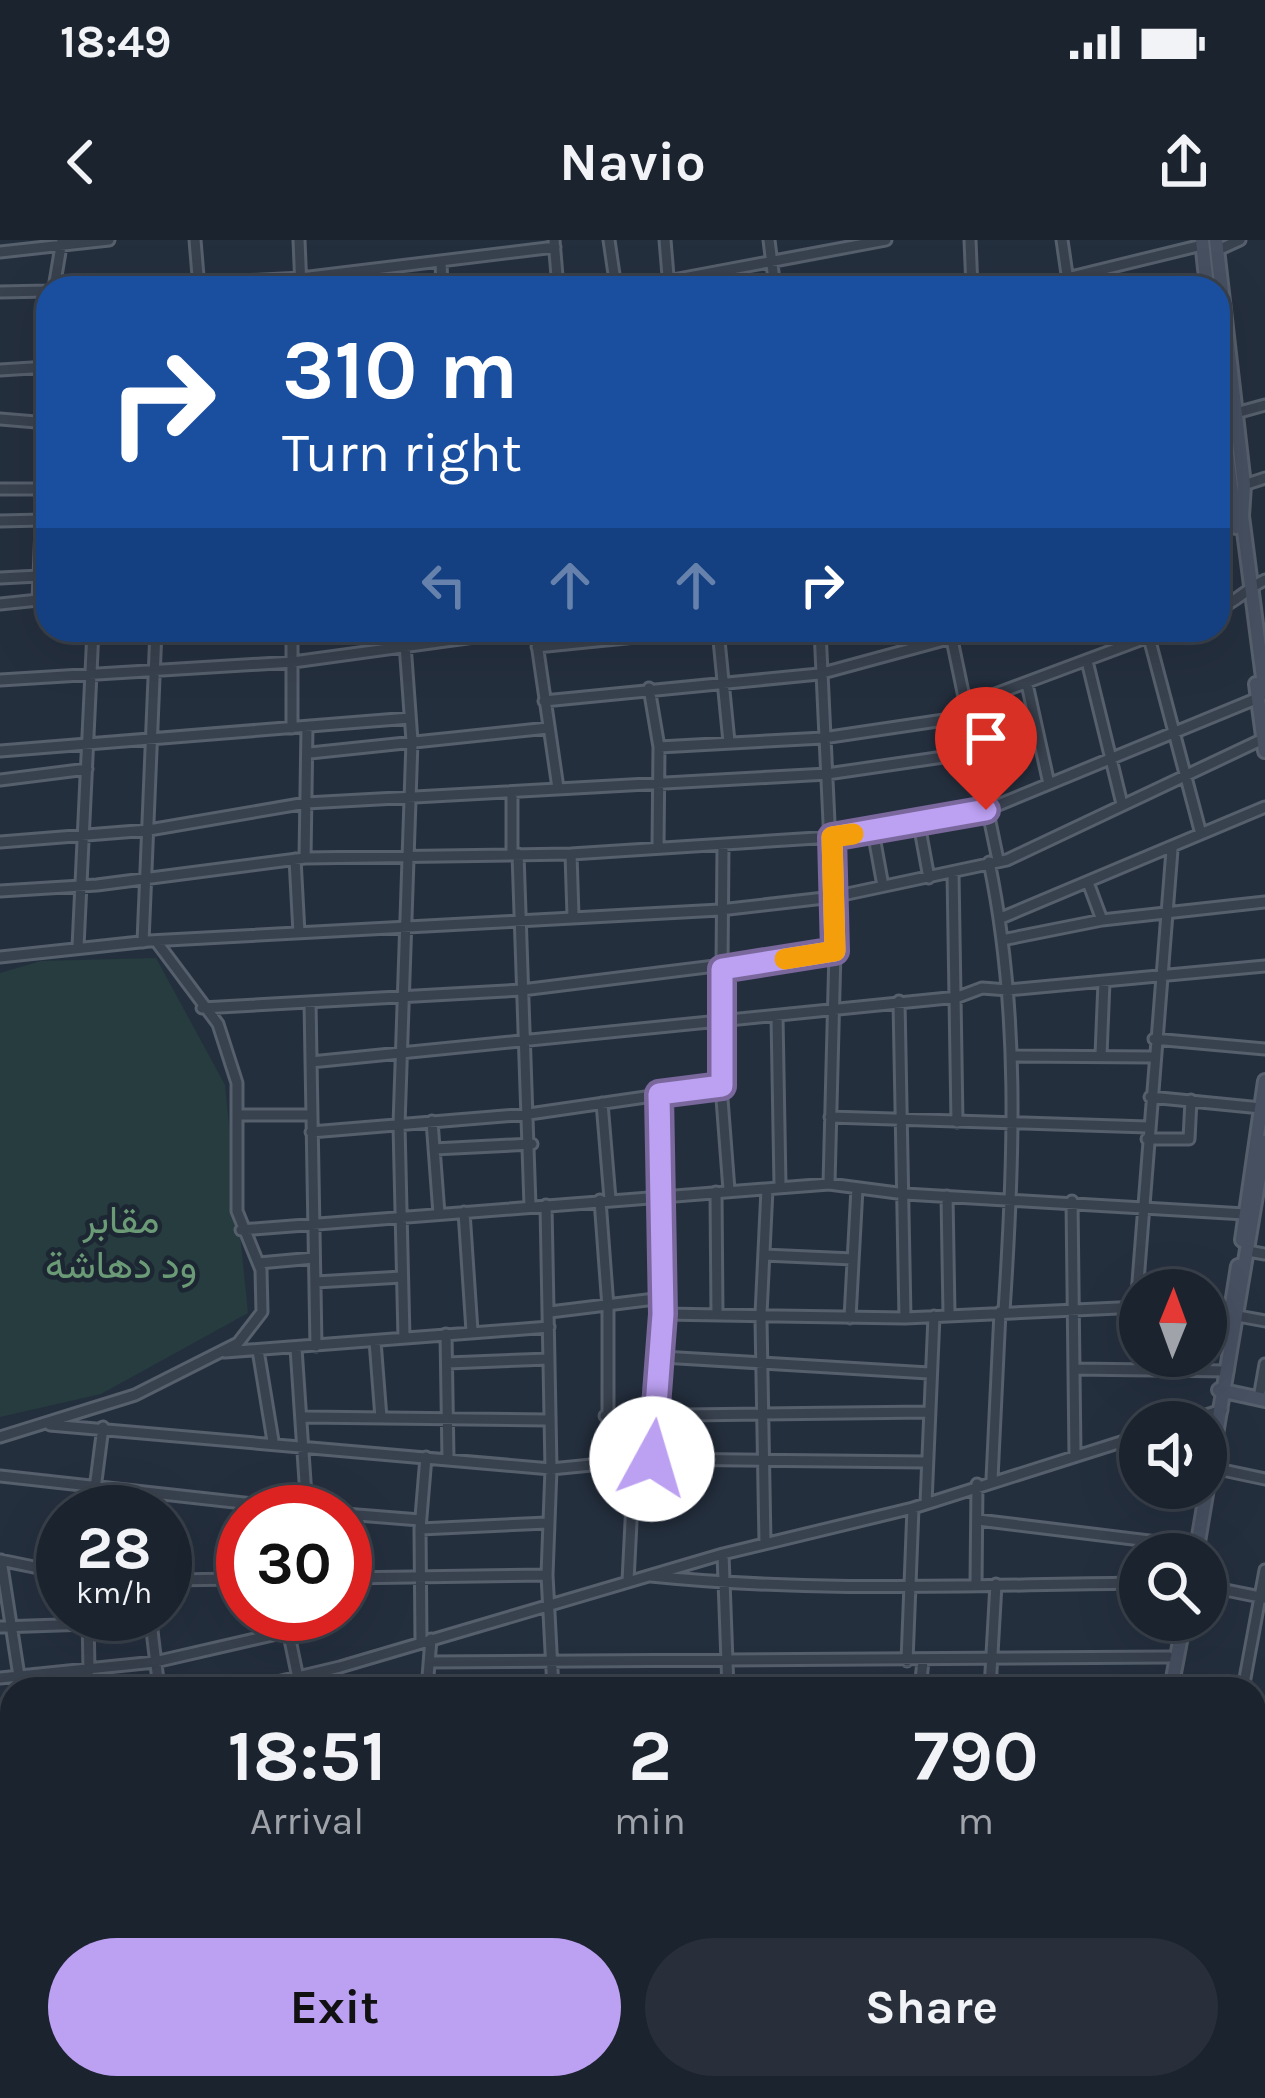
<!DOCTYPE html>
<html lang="en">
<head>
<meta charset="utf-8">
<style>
	:root { --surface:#1b232e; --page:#282f3a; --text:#f1f3f6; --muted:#a0a4aa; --line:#39404a; --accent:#bca0f2 }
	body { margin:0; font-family:Karla,Vazirmatn,sans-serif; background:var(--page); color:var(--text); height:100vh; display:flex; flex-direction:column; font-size:45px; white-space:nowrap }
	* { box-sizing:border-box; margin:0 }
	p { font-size:39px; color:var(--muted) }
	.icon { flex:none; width:66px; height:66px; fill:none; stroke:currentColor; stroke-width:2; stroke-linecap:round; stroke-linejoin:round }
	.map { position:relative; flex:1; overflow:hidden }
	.panel { position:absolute; left:0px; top:1437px; width:1266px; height:423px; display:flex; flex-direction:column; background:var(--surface); border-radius:36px 36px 0 0; box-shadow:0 12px 48px #0002,0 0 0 3px var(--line) }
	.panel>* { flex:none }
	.top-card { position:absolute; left:36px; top:36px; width:1194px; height:366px; border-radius:36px; box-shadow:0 12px 48px #0002,0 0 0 3px var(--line); background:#1a4fa0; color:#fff; overflow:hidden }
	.needle { width:78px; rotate:1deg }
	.fabs { position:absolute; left:1119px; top:1029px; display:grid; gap:24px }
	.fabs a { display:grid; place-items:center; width:108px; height:108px; border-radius:50%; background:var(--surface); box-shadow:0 12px 48px #0002,0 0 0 3px var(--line); font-size:60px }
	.speed { position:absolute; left:36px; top:1245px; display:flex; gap:24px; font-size:60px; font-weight:700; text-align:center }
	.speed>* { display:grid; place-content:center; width:156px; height:156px; border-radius:50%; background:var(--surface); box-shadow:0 12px 48px #0002,0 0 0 3px var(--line); line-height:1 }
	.speed small { font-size:30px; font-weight:400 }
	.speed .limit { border:18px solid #d22; background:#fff; color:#111 }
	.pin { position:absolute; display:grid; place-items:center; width:102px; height:102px; color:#fff; margin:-123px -51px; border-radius:50% 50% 50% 0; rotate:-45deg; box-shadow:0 0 12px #0007 }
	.pin .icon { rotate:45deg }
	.me { position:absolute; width:132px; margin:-66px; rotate:6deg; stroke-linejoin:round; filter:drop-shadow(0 0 9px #0008) }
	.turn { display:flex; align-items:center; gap:42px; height:252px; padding:0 48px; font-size:54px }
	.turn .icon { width:156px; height:156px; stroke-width:2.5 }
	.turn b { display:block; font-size:84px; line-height:102px }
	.lanes { display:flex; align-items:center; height:114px; padding:0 48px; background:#0003; justify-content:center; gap:60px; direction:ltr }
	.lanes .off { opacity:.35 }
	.eta { display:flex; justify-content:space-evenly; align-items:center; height:204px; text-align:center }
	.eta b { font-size:72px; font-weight:700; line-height:84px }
	.action { display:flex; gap:24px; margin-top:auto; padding:24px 48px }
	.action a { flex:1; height:138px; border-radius:72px; background:var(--accent); color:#111; font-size:48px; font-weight:700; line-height:138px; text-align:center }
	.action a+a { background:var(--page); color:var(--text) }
	.status { display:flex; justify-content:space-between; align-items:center; height:84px; padding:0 60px; background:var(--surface); direction:ltr }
	.status svg { height:33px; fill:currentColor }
	header { display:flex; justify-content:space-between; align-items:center; height:156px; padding:0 48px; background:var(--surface); font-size:54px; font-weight:700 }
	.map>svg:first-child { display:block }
	.green { fill:#263c3f }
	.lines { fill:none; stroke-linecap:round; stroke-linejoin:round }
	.street-casing { stroke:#565f6c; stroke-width:15 }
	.secondary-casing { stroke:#565f6c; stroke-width:18 }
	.street { stroke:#38414e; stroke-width:9 }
	.secondary { stroke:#465061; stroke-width:12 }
	.route-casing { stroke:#7a689d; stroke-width:30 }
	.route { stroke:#bca0f2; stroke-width:21 }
	.slow { stroke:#f59e0b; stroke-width:21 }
	.labels { text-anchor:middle; stroke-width:9; stroke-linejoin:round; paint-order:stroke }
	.park-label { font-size:39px; fill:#6b9a76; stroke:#1d2633 }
</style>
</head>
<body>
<div class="status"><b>18:49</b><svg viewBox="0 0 49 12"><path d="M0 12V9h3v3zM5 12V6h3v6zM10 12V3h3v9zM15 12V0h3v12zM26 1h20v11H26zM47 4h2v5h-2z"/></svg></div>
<header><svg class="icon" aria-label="back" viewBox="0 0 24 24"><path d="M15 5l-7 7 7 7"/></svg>Navio<svg class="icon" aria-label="share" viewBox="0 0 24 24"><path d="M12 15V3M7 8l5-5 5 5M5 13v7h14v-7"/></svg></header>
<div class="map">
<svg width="1265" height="1858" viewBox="0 0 1265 1858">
	<rect width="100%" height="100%" fill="#242f3e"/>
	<path class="green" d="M156,718L225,845L248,1073L101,1154L0,1177V733L41,721Z"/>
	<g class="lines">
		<g class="street-casing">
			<path id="street" d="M195,0L199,48
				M299,0L301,48
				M554,0L558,48
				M609,0L616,48
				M665,0L669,48
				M769,0L775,48
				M970,0L972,48
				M1062,0L1069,48
				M1218,10L1240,0
				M0,12L109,0
				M441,21L442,48
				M54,48L62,0
				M110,48L301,38L555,7
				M630,48L886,0
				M1026,48L1202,5
				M0,52L48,51
				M0,130L48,127
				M1236,173L1265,165
				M0,179L48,183
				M1244,245L1265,238
				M0,249H44
				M0,281L43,280
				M1218,289L1235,282
				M0,338L39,336
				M38,360L48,120
				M0,364L48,359
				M1218,369C1238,361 1247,348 1265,340
				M404,390L412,501L399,885L404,1098
				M535,390L558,548
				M718,390L729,502
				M820,390L835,711L829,944
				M950,390L998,620
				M1147,390L1201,594
				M537,407L705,390
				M1087,421L1122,564
				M0,440L293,422L526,390
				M1027,444L1049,544
				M649,448L659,507L658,608
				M544,461L819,434L981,390
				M966,465L1167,390
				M292,488V390
				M659,507L823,498L971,476
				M0,511L410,478
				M310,513L548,488
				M0,540L87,529
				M919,584L929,638
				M873,591L883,646
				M0,602L149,590L306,563L827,534L971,513
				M723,606L721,846L729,950
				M512,614V553
				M518,614L530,966
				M571,614L573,676
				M305,618L307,487
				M295,619L299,693
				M989,622C1020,770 1014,921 1004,1071
				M953,632L957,882
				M1089,645L1102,680
				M0,651L97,645L305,618L571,614L832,597L919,584L986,570L1258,458
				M1001,678L1265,567
				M1002,700L1102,680L1265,662
				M143,702L156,390
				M78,707L93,390
				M0,717L149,701L720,670L833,657L1007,620L1263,499
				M899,761L905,1078
				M310,762L316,1106
				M202,768L522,750L835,711
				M777,776L780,945
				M1154,799L1265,809
				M1101,815L1104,742
				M1012,816L1153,817
				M311,822L958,757L982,748L1008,750L1265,726
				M1150,857L1261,868
				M602,863L610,959
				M239,875H311
				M830,877L1148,887
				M432,881L439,974
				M311,892L529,874L721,846
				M1147,899H1189L1191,860
				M434,909L532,904
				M716,952L717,1074
				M947,956L949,1074
				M600,960L608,1067V1225
				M1072,961L1075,1216
				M546,965L551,1229L547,1335L553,1449
				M464,972L472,1091
				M241,990L829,944L905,954L1245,974
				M1248,1011L1265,1014
				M764,1015L853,1019
				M259,1023L314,1018
				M316,1042L402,1037
				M1136,1067L1172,610
				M1206,1067L1231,1066
				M550,1072L663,1058
				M663,1074L905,1078L1140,1067
				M761,1074L767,949
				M1238,1076L1265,1081
				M850,1078L857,948
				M761,1079L765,1303
				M446,1094L448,1219
				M375,1101L381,1178
				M296,1108L307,1271
				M258,1110L273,1201
				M225,1112L549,1087
				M662,1117L929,1133
				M447,1123L549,1119
				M1074,1129L1228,1131
				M1259,1158L1265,1124
				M605,1176L927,1172
				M305,1177L547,1180
				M1184,1182L1222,1170
				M50,1185L551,1229L652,1219L924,1222
				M0,1197L135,1155L238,1103L262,1072L261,1030L237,971V843L218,784L156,701
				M652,1219L663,1074L659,854
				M1213,1228L1265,1239
				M0,1236L325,1272
				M992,1239L1000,1072
				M926,1263L934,1076
				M92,1272L103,1187
				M345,1274L420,1280
				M978,1280L1190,1306
				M420,1289L547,1283
				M723,1314L728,1449
				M0,1320L63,1333
				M1,1320L21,1449
				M651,1336C814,1353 977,1345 1140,1343
				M345,1338L547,1335
				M165,1340L243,1339
				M628,1341L634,1223
				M976,1345L977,1244
				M1206,1346L1265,1358
				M88,1374L89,1431
				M150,1374L159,1449
				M0,1387L89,1384
				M421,1401L420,1289L426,1217
				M907,1421L913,1268
				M430,1422L1169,1417
				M0,1438L155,1422L281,1393L289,1395L298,1438
				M247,1449L340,1427L723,1314L913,1268L1140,1196
				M427,1449L431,1399
				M920,1449L923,1421
				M990,1449L996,1344
				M1243,1449L1265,1330
				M1254,1481L1265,1483
				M0,1517L12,1514
				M1254,1530L1265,1532
				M0,1573H12
				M1254,1600L1265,1602
				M0,1650L12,1651
				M1254,1661L1265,1663
				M1254,1730L1265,1732
				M0,1747L12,1749
				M1254,1792L1265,1794
				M0,1839H12
				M28,1848L29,1858
				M265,1848V1858
				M571,1848V1858
				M683,1848L685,1858
				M1210,1848L1264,1858
				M133,1858V1848
				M232,1858L233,1848
				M390,1858L391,1848
				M446,1858V1848
				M764,1858V1848
				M817,1858V1848
				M848,1858V1848
				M1005,1858V1848"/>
		</g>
		<g class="secondary-casing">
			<path id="secondary" d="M1202,0L1207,48
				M1216,0L1244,245L1242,276L1265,453
				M1218,139L1236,287
				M1256,444L1265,511
				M1242,1000L1265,841
				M1229,1083L1238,1026
				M1219,1150L1265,1160
				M1196,1314L1265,902
				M1171,1449L1184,1380
				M1089,1858L1091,1848"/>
		</g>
		<use href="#street" class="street"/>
		<use href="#secondary" class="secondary"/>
	</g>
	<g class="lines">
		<g class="route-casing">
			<path id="route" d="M652,1219L663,1074L659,854L722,846V729L835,711L832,597L986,570"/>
		</g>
		<use href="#route" class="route"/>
		<path class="slow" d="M785,719L835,711L832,597L853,594"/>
	</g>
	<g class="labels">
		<g class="park-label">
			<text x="121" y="993">مقابر<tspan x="121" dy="45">ود دهاشة</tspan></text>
		</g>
	</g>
</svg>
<div class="fabs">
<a><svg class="needle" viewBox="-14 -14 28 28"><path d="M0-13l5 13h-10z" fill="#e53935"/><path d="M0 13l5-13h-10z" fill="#a0a4aa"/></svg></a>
<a><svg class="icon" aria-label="sound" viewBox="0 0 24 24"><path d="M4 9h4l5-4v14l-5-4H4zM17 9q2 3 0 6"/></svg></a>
<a><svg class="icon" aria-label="search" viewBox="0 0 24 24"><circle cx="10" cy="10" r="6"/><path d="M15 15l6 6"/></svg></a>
</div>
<div class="speed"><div>28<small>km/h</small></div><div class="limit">30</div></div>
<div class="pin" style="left:986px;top:570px;background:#d93025"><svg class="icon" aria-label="arrive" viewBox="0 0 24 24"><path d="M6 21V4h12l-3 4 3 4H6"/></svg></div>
<svg class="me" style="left:652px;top:1219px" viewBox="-20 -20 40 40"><circle r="19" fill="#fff"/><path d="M0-13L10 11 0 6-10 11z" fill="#bca0f2"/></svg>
<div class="top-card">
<div class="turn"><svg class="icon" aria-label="right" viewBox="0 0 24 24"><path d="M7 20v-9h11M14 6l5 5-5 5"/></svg><div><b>310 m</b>Turn right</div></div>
<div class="lanes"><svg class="icon off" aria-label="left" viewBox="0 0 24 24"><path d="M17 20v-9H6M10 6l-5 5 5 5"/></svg><svg class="icon off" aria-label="ahead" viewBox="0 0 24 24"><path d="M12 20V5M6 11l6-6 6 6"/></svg><svg class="icon off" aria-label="ahead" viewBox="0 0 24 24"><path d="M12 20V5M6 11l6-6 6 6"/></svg><svg class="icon" aria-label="right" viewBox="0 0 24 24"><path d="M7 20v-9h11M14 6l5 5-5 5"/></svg></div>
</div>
<section class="panel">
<div class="eta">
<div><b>18:51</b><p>Arrival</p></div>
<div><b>2</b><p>min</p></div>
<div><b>790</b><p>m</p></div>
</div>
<div class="action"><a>Exit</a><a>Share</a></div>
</section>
</div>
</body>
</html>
